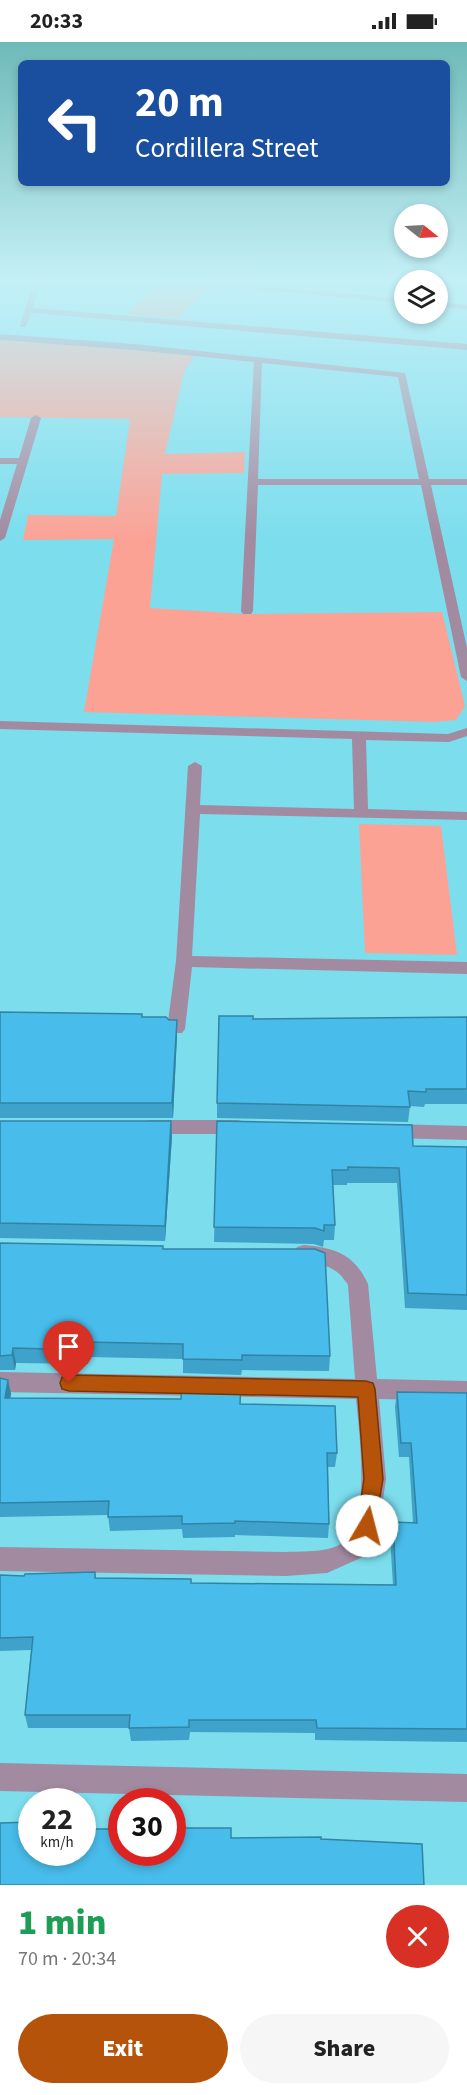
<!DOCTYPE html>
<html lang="en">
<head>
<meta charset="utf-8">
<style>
	:root { --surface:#fff; --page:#f6f6f6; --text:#222; --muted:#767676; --accent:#b45309 }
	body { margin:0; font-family:"Source Sans 3",sans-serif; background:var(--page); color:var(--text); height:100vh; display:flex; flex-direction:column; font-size:22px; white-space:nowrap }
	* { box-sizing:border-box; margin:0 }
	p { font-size:20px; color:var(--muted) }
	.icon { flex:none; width:33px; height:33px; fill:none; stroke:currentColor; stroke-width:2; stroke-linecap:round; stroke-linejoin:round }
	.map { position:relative; height:1843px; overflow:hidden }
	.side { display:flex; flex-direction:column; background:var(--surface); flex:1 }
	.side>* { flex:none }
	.top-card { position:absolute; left:18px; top:18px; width:432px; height:126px; border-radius:9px; box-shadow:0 3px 9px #0003; background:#1a4fa0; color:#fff; overflow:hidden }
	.needle { width:39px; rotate:108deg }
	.buttons { position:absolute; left:394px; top:162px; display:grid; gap:12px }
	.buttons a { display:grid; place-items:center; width:54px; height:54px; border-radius:50%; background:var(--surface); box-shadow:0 3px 9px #0003; font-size:30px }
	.speed { position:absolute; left:18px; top:1746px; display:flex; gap:12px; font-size:30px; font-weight:700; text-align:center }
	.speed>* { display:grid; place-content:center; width:78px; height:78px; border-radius:50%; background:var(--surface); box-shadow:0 3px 9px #0003; line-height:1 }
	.speed small { font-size:15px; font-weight:400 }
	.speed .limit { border:9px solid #d22; background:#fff; color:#111 }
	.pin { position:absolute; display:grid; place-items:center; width:51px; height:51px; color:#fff; margin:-62px -26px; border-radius:50% 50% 50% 0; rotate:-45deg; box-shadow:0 0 6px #0007 }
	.pin .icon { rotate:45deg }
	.me { position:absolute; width:66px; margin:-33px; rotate:8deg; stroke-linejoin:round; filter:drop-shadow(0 0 4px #0008) }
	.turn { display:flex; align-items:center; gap:21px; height:126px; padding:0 18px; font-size:27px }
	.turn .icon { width:78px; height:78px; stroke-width:2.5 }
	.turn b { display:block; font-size:42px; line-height:51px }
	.round { display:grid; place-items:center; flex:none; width:63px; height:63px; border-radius:32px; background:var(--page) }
	.overview { display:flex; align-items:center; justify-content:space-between; height:102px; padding:0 18px }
	h1 { font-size:36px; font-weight:800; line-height:45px; color:#1e9e55 }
	.primary-button { display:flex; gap:12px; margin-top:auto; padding:12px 18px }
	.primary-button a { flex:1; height:69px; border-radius:36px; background:var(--accent); color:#fff; font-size:24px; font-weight:800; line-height:69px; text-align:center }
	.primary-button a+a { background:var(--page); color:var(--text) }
	.status { display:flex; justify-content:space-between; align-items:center; height:42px; padding:0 30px; background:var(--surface); direction:ltr }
	.status svg { height:16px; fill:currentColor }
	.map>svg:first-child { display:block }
	.green { fill:#fca295 }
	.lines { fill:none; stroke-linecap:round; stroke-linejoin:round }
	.minor { fill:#a28aa0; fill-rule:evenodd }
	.wall { fill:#3ea2ca }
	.shaded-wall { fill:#3284a4 }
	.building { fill:#48bceb; stroke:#3284a4; stroke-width:1.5 }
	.route { fill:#b45309; stroke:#753606; stroke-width:1.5 }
</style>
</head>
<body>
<div class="status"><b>20:33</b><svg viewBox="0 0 49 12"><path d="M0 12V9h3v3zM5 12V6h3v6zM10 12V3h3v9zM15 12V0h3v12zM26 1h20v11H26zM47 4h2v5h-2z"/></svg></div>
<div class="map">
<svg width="467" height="1843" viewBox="0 0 467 1843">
	<rect width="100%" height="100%" fill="#7cdded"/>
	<path class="green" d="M162,240H164L211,244L177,277L126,272Z
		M0,297L195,313L184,330L165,412L245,410L244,431L162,432L150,566L246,572L442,570L465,664L456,678L435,680L84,670L114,497L23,498L28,473L116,474L130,377L0,375Z
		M359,782L441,784L457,913L365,911Z"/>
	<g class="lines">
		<path class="minor" d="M33,240H41L33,266L467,302V308L31,271L26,285H20Z
			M190,240H215L405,257V261L194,242Z
			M438,260L467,263V267L438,264Z
			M0,292L134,302L405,331L429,437H467V443H431L467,606V639L461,635L421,443H258L253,569L251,572H243L241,569L254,320L134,308L0,298ZM262,321L398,335L419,437H258Z
			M36,373L41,376L5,496L0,499V478L17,422H0V416H19L31,376Z
			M0,679L448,692L467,686V694L449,700L366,698L368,767L467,770V778L200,772L192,914L467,920V932L192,925L185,987L182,991H170L167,987L176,919L188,724L195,720L202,724L200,763L354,767L352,697L0,687Z
			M150,1078H238L245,1080L247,1085L245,1090L238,1092H150L143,1090L141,1085L143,1080Z
			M390,1082L467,1084V1098L390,1096L383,1094L381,1089L383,1084Z
			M304,1203C336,1206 354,1212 368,1242L377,1337L467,1339V1359L379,1357L386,1437L379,1484L375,1492L363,1515L327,1531L286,1534L0,1529V1505L286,1510C304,1509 331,1511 345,1499C371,1477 359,1388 356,1357L0,1350V1330L355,1337L348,1243C333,1219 320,1225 297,1217L294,1211L297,1205Z
			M0,1721L467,1732V1760L0,1749Z"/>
	</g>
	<path class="wall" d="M0,970L142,975L177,993L173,1076H0Z
		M467,975V1062H425L424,1065L410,1064L408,1080L217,1076V1061L253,977Z
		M0,1079L172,1094L165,1199L0,1196Z
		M217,1079L413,1104L467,1105V1268L405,1266L397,1141H347V1143H333L335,1183L334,1198H324L323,1205L314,1202L214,1200Z
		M0,1201L164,1207L330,1314L329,1329L242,1328L241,1333L183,1331V1317L89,1315L88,1322L16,1321L15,1328H0Z
		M0,1336L8,1338L11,1352L10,1356L241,1362L337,1411L335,1425H328L329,1482L328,1496L235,1493V1495L183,1496L182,1487L110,1489L108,1473L0,1475Z
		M397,1350L467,1351V1700L315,1698V1691L190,1690L189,1698L131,1699L129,1686H28L25,1673L31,1608L0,1609V1533L24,1534L95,1530L96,1536L191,1541L393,1543L390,1495L393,1480L413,1481L409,1415H399L395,1365Z"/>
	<path class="shaded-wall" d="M177,978V993L173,1076L172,1061Z
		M171,1079L172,1094L165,1199V1184Z
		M87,1300L89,1315L88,1322L86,1308Z
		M13,1306L16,1321L15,1328L12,1313Z
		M8,1338L11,1352L8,1371L5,1356Z"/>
	<path class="building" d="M0,970L142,972V975H166L169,978H177L172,1061H0Z
		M219,974H253V977L467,975V1047H426V1050L408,1049L410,1065L217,1061Z
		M0,1079H171L165,1184L0,1181Z
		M217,1079L412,1083L413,1104L467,1105V1253L408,1251L399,1126L348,1125V1128H332L335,1183H324V1189L315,1186L214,1185Z
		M0,1201L163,1204V1207H315L325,1211L330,1314L242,1313V1318L183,1317V1302L87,1300L86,1308L13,1306L12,1313L0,1314Z
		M0,1336L8,1338L5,1356L181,1357L182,1341L241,1342L240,1362L335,1364L337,1411H327L329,1482L235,1479V1481L182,1482V1474L108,1475L109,1459L0,1461Z
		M397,1350L467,1351V1687L317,1686L316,1678H189V1685L129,1686L130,1673H25L33,1595L0,1596V1533L24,1534L25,1532L95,1530V1536L191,1537V1541L396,1543L393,1480L417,1481L411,1401H401Z
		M32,1780V1810H82V1787H122V1810H172V1786H231V1796L321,1795V1797L422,1802L424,1843H0V1781Z"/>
	<linearGradient id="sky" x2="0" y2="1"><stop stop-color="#6fbab9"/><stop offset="0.48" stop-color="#c4f0f7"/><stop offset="1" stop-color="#c4f0f7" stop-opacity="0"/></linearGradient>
	<rect width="467" height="498" fill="url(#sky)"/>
	<path class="route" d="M69,1333L366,1339L373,1341L375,1347L383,1437L374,1490L367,1493L360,1490L357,1484L364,1437L358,1355L69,1349L62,1347L60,1341L62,1335Z"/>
</svg>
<div class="buttons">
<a><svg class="needle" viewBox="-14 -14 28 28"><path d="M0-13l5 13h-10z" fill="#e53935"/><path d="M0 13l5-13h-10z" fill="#767676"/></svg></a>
<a><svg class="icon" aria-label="layers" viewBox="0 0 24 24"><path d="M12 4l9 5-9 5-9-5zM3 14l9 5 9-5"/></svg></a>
</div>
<div class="speed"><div>22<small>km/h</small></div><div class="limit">30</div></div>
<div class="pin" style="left:69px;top:1341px;background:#d93025"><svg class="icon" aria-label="arrive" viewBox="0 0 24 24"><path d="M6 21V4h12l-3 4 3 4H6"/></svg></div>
<svg class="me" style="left:367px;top:1484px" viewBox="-20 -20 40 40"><circle r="19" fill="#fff"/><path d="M0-13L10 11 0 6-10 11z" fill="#b45309"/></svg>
<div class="top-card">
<div class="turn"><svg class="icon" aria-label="left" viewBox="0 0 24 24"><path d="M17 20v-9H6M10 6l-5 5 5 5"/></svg><div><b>20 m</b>Cordillera Street</div></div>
</div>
</div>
<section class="side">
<div class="overview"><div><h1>1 min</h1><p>70 m · 20:34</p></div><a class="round" style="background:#d93025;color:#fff"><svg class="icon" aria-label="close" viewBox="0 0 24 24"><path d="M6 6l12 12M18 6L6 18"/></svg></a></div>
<div class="primary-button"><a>Exit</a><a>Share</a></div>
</section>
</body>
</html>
